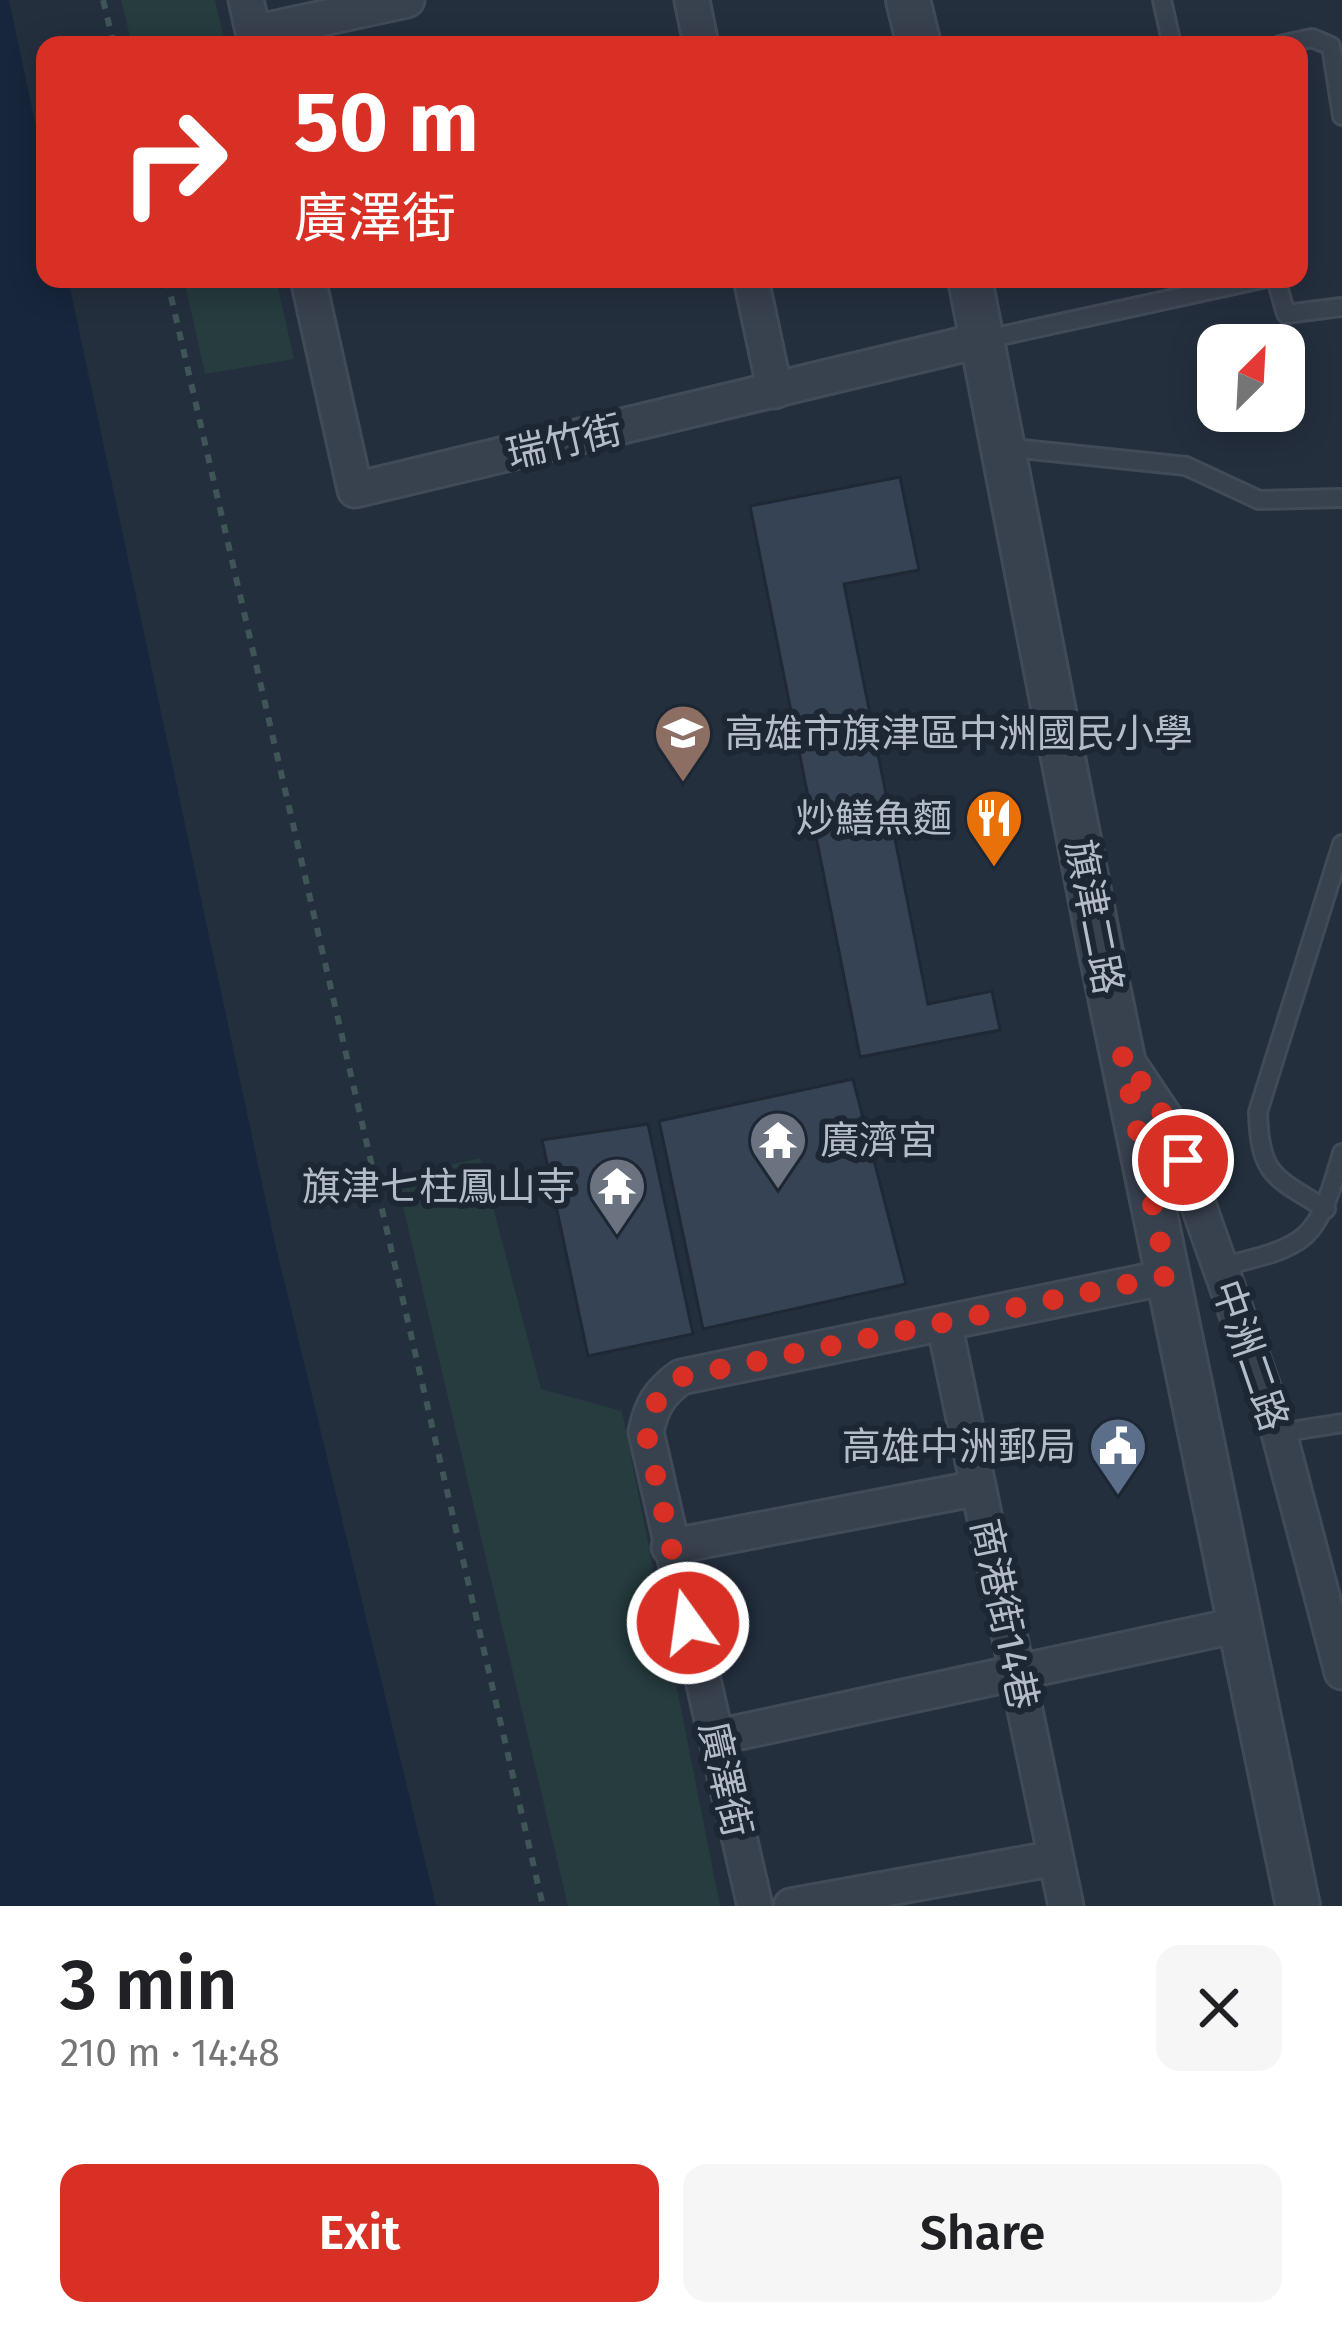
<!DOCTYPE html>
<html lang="en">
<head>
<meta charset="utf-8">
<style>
	:root { --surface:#fff; --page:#f6f6f6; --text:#202124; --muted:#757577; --accent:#d93025 }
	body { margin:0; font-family:"Fira Sans","Noto Sans TC",sans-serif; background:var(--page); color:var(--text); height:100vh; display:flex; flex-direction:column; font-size:45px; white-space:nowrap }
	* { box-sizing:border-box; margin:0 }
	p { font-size:39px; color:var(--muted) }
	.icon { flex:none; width:66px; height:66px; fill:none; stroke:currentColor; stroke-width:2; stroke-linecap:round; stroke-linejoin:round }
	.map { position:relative; height:1906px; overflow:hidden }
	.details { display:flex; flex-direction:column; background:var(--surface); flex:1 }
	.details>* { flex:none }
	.banner { position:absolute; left:36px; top:36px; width:1272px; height:252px; border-radius:24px; box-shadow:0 6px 30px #0003; background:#d93025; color:#fff; overflow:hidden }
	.needle { width:78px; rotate:24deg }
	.buttons { position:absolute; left:1197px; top:324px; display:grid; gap:24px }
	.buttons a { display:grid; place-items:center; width:108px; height:108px; border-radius:24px; background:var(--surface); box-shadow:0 6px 30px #0003; font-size:60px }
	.pin { position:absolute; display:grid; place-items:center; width:102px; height:102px; color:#fff; margin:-51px; border:6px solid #fff; border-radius:50%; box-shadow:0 3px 12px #0007 }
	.me { position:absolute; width:132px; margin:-66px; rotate:346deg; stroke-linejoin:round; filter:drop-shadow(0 0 9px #0008) }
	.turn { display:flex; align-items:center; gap:42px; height:252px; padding:0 60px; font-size:54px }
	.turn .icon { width:156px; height:156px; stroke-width:2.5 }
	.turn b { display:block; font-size:84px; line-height:102px }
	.round { display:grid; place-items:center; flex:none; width:126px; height:126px; border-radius:24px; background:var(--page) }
	.summary { display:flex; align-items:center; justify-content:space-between; height:204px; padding:0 60px }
	h1 { font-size:72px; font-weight:600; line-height:90px }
	.action { display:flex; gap:24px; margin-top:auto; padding:24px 60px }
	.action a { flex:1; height:138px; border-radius:24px; background:var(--accent); color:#fff; font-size:48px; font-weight:600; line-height:138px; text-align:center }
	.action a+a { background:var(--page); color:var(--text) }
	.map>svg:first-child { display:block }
	.green { fill:#263c3f }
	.water { fill:#17263c }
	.building { fill:#364354; stroke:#1f2835; stroke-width:3 }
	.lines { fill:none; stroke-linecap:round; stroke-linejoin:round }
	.service-casing { stroke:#414a57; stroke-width:22 }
	.minor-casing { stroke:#414a57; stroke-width:39 }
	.tertiary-casing { stroke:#414a57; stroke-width:48 }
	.path { stroke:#3f5557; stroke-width:6; stroke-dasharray:9 9; stroke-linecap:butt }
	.service { stroke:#38414e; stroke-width:16 }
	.minor { stroke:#38414e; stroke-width:33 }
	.tertiary { stroke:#38414e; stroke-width:42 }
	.route { stroke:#d93025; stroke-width:21; stroke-dasharray:0 37.8 }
	.labels { text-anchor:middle; stroke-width:12; stroke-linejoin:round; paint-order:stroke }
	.street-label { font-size:39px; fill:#b4bcc9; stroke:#1d2633 }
	.poi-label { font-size:39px; fill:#b4bcc9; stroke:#1d2633; text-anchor:end }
</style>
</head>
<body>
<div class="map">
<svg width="1342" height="1906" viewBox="0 0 1342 1906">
	<rect width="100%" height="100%" fill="#242f3e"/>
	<path class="green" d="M121,0H215L225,45H132Z
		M184,279H276L294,359L205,374Z
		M480,1158L541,1389L622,1411L720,1906H568L396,1177Z"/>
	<path class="water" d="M0,0H9L45,170V279H68L274,1239L436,1906H0Z"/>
	<path class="building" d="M900,477L919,570L844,584L928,1004L992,991L1000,1030L860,1057L750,506Z
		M853,1079L906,1284L703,1329L659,1121Z
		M648,1124L693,1334L588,1356L542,1140Z"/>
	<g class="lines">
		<g class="service-casing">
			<path id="service" d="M1162,0L1172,45
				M1280,45L1312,38L1331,46L1342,116
				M1276,279L1286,314L1342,307
				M982,340L1262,279
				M1003,447L1186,466L1259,500L1342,498
				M1326,1209C1274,1177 1260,1176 1258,1112L1342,844
				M1220,1267C1310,1245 1316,1243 1342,1153
				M1279,1433L1342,1423"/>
		</g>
		<g class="minor-casing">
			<path id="minor" d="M246,0L256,45
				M692,0L701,45
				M254,33L407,0
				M308,279L355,490L982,340
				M751,279L775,391
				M1129,1064L1170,1125L1279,1433L1342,1672
				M944,1323L1066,1906
				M669,1547L978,1488
				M717,1737L1238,1625
				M755,1906L646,1432C651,1406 660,1392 681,1377L1167,1277
				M791,1906L1056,1858"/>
		</g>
		<g class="tertiary-casing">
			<path id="tertiary" d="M908,0L919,45
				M970,279L1100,948L1298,1906"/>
		</g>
		<path class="path" d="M103,0L114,45
			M167,279L543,1906"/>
		<use href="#service" class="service"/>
		<use href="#minor" class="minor"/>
		<use href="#tertiary" class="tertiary"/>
	</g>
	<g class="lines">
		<path class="route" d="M688,1623L646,1432C651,1407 660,1392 681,1377L1167,1276L1122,1053L1170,1125L1183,1160"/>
	</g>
	<defs>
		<g id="school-pin" transform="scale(3)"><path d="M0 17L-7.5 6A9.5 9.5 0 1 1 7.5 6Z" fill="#8d6e63" stroke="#1d2633"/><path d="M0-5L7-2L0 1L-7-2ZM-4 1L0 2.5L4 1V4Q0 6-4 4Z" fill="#fff"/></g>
		<g id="restaurant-pin" transform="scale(3)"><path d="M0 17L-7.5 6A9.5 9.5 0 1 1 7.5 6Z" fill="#e8710a" stroke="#1d2633"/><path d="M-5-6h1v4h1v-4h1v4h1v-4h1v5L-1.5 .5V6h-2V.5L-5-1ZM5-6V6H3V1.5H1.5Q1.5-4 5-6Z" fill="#fff"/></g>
		<g id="temple-pin" transform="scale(3)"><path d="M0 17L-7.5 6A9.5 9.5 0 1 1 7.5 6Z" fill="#6b7280" stroke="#1d2633"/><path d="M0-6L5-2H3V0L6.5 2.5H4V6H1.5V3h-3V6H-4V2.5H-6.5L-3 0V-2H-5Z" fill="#fff"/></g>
		<g id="civic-pin" transform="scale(3)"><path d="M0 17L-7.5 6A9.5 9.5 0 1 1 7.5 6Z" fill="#5c6f8a" stroke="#1d2633"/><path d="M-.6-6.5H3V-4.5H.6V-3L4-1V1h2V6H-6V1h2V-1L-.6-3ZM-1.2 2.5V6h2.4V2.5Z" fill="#fff"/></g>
	</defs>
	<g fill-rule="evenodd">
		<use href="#school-pin" x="683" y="733"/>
		<use href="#restaurant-pin" x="994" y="818"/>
		<use href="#temple-pin" x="778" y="1140"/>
		<use href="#temple-pin" x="617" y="1186"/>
		<use href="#civic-pin" x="1118" y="1446"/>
	</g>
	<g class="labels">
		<g class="street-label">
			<text transform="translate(564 441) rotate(-13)" y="14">瑞竹街</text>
			<text transform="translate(1095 917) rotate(79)" y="14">旗津二路</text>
			<text transform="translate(1251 1355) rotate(71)" y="14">中洲二路</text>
			<text transform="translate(1005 1614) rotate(78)" y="14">商港街14巷</text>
			<text transform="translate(726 1779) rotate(77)" y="14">廣澤街</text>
		</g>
		<g class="poi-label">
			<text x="725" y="747" text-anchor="start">高雄市旗津區中洲國民小學</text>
			<text x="952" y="832">炒鱔魚麵</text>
			<text x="820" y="1154" text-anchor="start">廣濟宮</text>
			<text x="575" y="1200">旗津七柱鳳山寺</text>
			<text x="1076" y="1460">高雄中洲郵局</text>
		</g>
	</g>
</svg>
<div class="buttons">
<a><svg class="needle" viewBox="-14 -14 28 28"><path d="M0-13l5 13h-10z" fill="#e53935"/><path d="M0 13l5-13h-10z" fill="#757577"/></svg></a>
</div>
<div class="pin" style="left:1183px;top:1160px;background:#d93025"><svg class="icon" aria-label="arrive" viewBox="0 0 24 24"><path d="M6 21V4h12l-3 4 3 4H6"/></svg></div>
<svg class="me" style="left:688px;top:1623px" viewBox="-20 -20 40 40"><circle r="17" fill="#d93025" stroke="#fff" stroke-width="3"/><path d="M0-11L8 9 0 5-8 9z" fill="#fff"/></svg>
<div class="banner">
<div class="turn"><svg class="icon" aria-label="right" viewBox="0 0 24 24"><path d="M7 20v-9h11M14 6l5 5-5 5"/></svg><div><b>50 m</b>廣澤街</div></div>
</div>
</div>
<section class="details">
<div class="summary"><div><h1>3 min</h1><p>210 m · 14:48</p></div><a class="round"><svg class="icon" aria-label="close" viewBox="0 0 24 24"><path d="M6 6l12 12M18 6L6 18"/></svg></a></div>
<div class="action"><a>Exit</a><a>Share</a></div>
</section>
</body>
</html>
